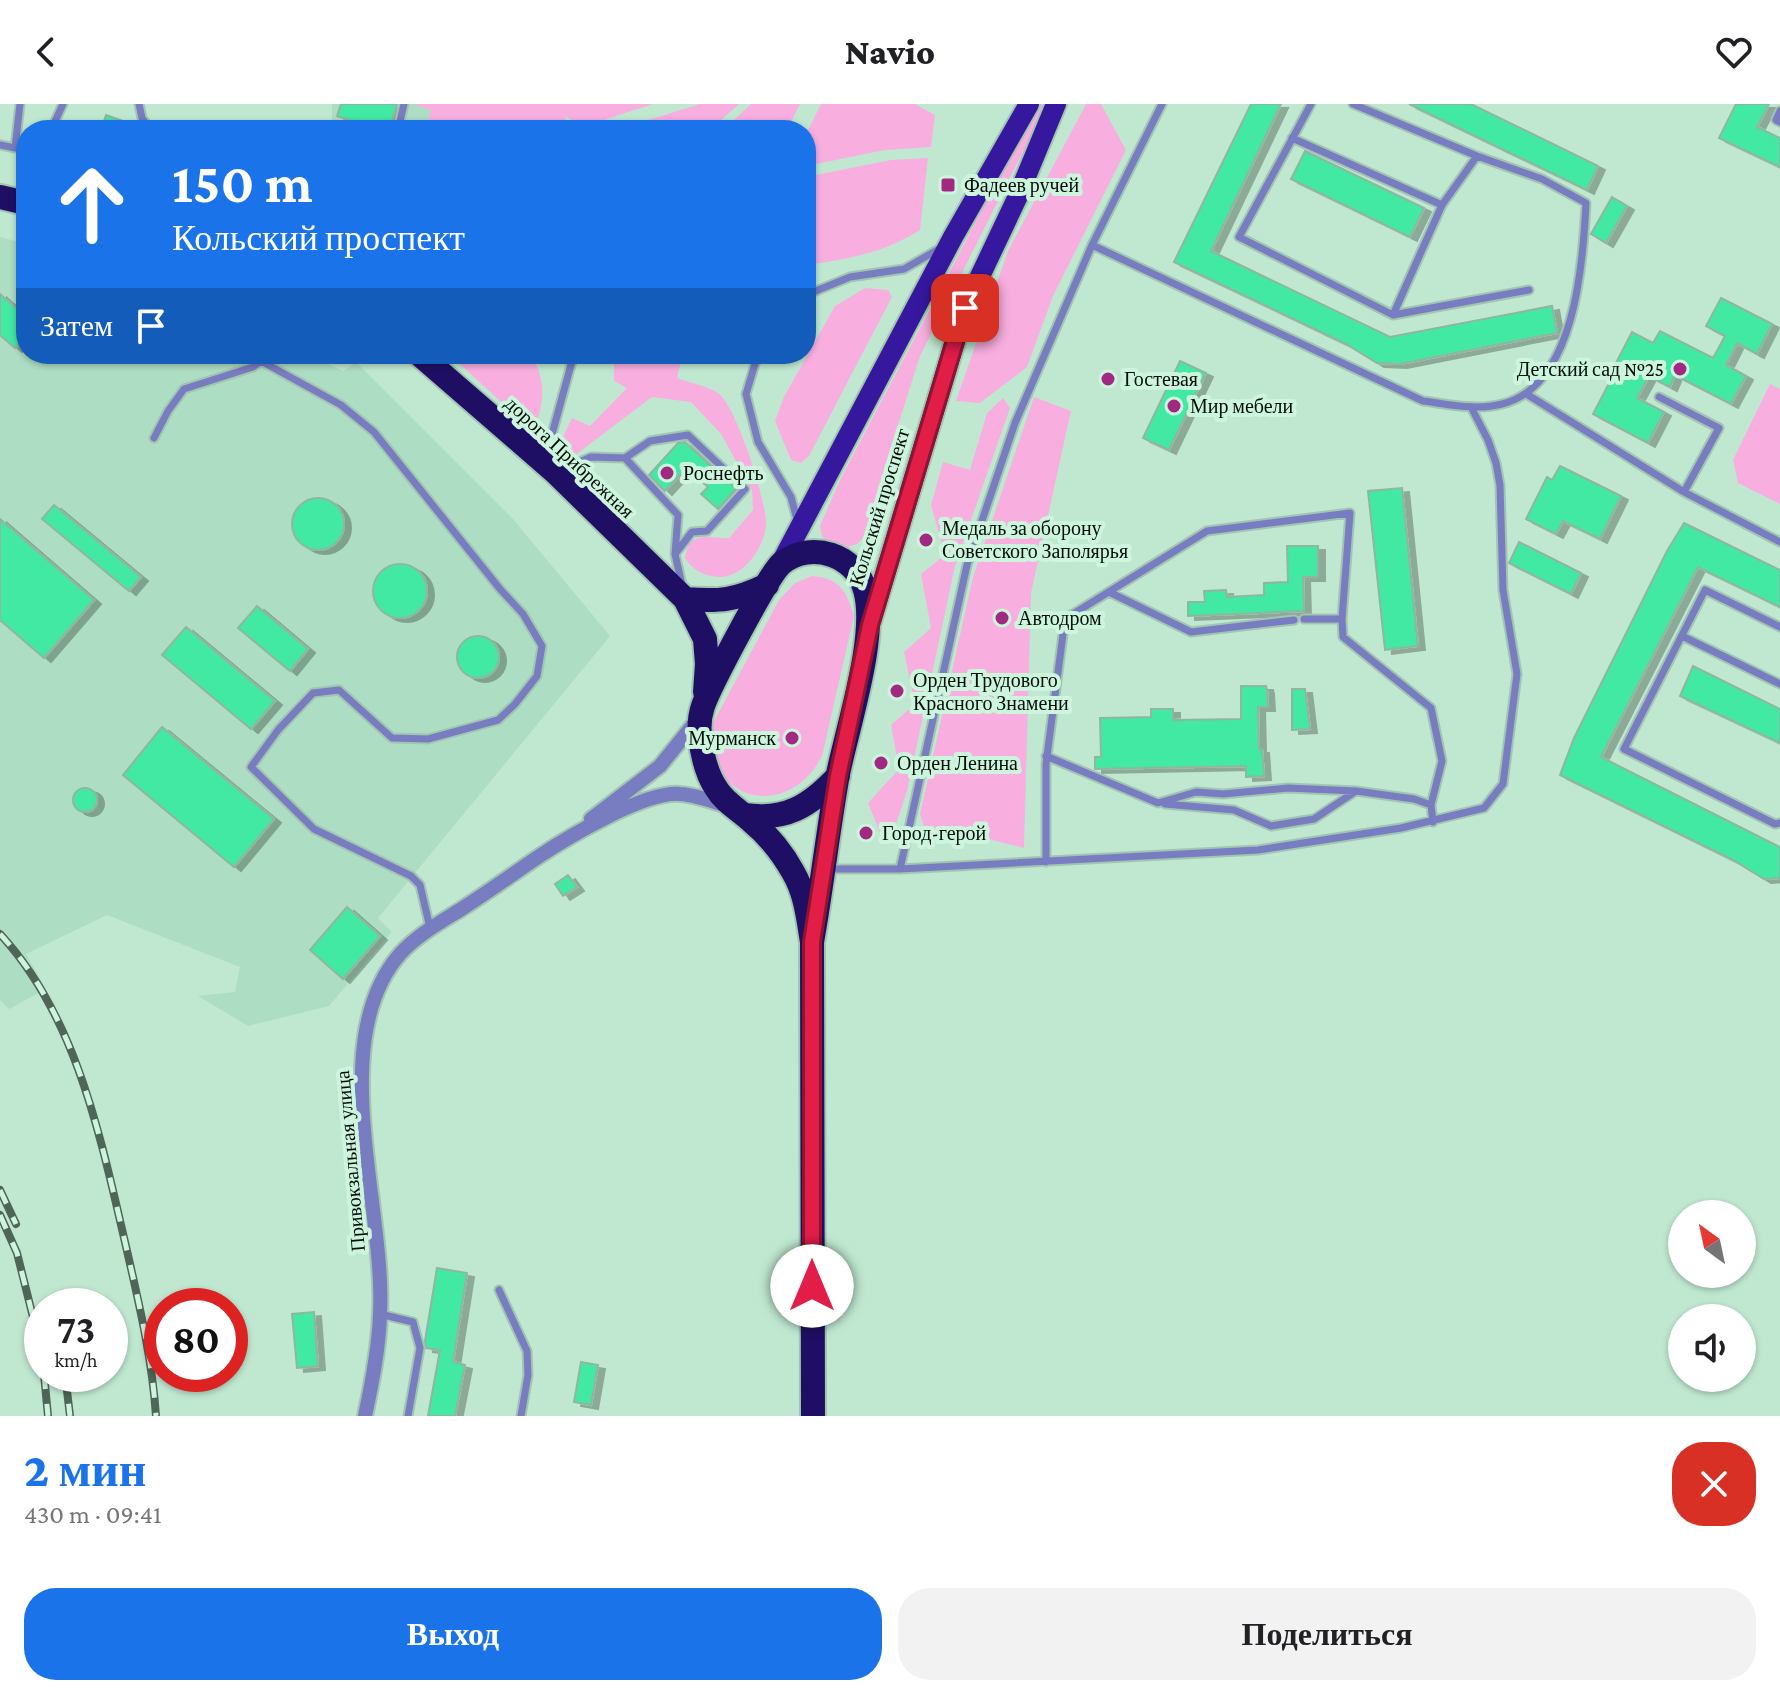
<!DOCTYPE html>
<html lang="ru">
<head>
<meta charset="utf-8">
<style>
	:root { --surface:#fff; --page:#f2f2f2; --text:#202124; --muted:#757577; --accent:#1a73e8 }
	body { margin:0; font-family:"Crimson Pro",serif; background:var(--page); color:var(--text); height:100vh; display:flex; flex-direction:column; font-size:30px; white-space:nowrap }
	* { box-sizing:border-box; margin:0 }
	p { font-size:26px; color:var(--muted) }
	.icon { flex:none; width:44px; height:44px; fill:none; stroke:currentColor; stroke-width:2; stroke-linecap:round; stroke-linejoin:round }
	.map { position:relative; height:1312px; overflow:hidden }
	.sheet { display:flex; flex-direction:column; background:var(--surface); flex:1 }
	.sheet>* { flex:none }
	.guide { position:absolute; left:16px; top:16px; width:800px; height:244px; border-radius:32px; box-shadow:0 2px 6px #0004; background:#1a73e8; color:#fff; overflow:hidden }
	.needle { width:52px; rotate:327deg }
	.tools { position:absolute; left:1668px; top:1096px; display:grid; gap:16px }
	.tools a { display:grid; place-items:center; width:88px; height:88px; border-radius:50%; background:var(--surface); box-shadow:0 2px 6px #0004; font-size:40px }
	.speed { position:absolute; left:24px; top:1184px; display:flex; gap:16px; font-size:40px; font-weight:700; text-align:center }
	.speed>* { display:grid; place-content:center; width:104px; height:104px; border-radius:50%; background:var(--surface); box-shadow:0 2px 6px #0004; line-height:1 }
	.speed small { font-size:20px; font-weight:400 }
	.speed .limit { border:12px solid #d22; background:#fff; color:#111 }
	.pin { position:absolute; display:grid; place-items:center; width:68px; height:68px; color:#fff; margin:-34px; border-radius:16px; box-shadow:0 4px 12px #0006 }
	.me { position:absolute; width:88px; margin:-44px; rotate:0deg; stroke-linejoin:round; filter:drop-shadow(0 0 6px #0008) }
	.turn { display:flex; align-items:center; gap:28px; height:168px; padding:0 24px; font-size:36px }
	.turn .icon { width:104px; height:104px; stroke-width:2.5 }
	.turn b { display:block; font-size:56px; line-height:68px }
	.then { display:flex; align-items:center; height:76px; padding:0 24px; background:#0003; gap:16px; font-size:30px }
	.round { display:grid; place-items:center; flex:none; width:84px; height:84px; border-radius:32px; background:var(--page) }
	.head { display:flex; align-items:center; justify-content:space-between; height:136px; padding:0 24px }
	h1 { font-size:48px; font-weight:800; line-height:60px; color:var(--accent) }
	.button { display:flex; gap:16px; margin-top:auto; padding:16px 24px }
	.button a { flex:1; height:92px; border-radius:32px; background:var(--accent); color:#fff; font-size:32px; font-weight:800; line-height:92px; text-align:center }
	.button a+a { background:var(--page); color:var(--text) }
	header { display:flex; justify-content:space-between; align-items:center; height:104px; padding:0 24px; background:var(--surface); font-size:36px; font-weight:800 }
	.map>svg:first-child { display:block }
	.built { fill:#adddc3 }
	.green { fill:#f8afdf }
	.building { fill:#43e9a2; stroke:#8fb6a0; stroke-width:2; filter:url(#shadow) }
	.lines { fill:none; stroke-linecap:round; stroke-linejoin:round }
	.lane-casing { stroke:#a2c5b1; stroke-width:11 }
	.street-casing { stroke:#a2c5b1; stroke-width:18 }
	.primary-casing { stroke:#a2c5b1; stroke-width:24 }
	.highway-casing { stroke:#a2c5b1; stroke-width:28 }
	.lane { stroke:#787cc0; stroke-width:7 }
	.street { stroke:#787cc0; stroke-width:14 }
	.primary { stroke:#35189d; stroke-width:20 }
	.highway { stroke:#1f0f64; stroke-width:24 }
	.rail-casing { stroke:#4e6557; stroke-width:8 }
	.rail { stroke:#cdf5de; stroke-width:5; stroke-dasharray:15; stroke-linecap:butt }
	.route-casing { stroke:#92132f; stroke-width:20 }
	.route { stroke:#e11d48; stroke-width:14 }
	.poi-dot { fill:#a12982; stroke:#cdf5de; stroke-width:3 }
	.labels { text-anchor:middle; stroke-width:8; stroke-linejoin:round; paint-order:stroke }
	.poi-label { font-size:20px; fill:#030f08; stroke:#cdf5de; text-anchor:start }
	.street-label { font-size:20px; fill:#030f08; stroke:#cdf5de }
</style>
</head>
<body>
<header><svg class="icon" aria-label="back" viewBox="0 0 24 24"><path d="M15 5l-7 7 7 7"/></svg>Navio<svg class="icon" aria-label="heart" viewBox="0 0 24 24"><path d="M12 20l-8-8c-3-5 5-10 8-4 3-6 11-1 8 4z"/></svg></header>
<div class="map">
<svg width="1780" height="1312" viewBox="0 0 1780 1312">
	<defs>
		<filter id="shadow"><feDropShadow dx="7" dy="4" stdDeviation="0" flood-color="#0004"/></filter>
	</defs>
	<rect width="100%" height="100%" fill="#c0e8d1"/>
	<path class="built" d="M332,0H414L431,6L427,24L405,19L403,26H352L332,20Z
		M0,133L26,140V250H307L343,267L356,258L512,414L610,532L378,814L392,828L329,902L248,922L198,892L235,888L240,863L107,811L26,850L46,885L9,905L0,896Z"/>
	<path class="green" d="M414,0H653L582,23L565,12L568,26H403L405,19L427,24L431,6Z
		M700,0H739L710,26H616Z
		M751,0H800L787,26H723Z
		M821,0H915L935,11L931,43L885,46L806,62V30Z
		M1038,0H1047L920,252L878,384L868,429L857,440L845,444L830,440L822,432L820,422L841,374Z
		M1086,0H1101L1126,46L1053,192L1027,263L980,299L956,297L1008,147Z
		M928,54L920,126C886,148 846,156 806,161V73L891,56Z
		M865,184L888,186L892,193L809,352L801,359L791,356L775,317L784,293L835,202Z
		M449,250H531C547,279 544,297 534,328Z
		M614,250H686L680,261L677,274C690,279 707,282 718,289C736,301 767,398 766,421C764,443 745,472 721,473C706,473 693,467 685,454C689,426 707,434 729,434L753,406L752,386L721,330L691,298L652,293L570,355L556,347L572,314L590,322L627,284L614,277Z
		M1770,280L1780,285V400L1738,379L1733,356Z
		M1034,293L1071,307L1031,489L1024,744L941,723L926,729L920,710L973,473Z
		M1003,294L1010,304L955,462L907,687L894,726L881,731L868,699L899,665L891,621L915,600L904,548L931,524L921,470L945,451L931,401L943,358L970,366L987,309Z
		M812,472C840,474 847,488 854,512L822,652C787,720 700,696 713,619L779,496L795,479Z"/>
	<path class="building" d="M341,0H397L389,26H381L337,12Z
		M1251,0H1281L1211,147L1390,233L1552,202L1557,229L1400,260L1377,259L1346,240L1174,158Z
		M1409,0H1471L1598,62L1587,86Z
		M1736,0H1769L1757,23L1780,34V63L1719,34Z
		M106,11L140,23L142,26H101Z
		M1305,47L1424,104L1410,133L1291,75Z
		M1612,93L1627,102L1606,139L1591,130Z
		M0,190L26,213V232L15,244L0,231Z
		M1721,194L1772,220L1757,250L1737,239L1726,261L1746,272L1731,300L1675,271L1670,283L1649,272L1637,294L1664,308L1648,339L1593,310L1619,260L1616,259L1632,228L1653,239L1660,227L1713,254L1725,232L1706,222Z
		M1180,257L1206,269L1169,346L1143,334Z
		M685,338L736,385L718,405L701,390L708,383L686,364L665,387L649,371L678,339Z
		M1560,362L1621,392L1600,435L1563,417L1556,430L1526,415L1547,373L1552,376Z
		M1402,384L1418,542L1385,546L1368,387Z
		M292 420a26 26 0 1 1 52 0a26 26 0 1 1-52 0Z
		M54,401L141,473L129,487L42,415Z
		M0,415L94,496L44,554L0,516Z
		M1684,419L1780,466V503L1698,463L1601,653L1780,743V774L1764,775L1733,756L1560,671L1574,634L1667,447Z
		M1519,438L1581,469L1571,490L1509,459Z
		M1287,442H1318V473H1303L1304,507L1188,512V498H1205L1204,487L1226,486L1227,493L1264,491V479L1288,478Z
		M373 487a27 27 0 1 1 54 0a27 27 0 1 1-54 0Z
		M257,502L308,545L290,567L238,524Z
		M186,523L275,597L251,625L162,551Z
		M457 553a21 21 0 1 1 42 0a21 21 0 1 1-42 0Z
		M1693,562L1780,605V639L1680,592Z
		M1241,582H1266L1267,586L1268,603H1258L1259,645H1262L1264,672L1246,673V662L1095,665V653H1101L1100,614L1151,613V605H1173V616L1241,615Z
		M1292,585H1305L1310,625L1292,626Z
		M162,623L274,715L234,763L123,671Z
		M73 696a12 12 0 1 1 24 0a12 12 0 1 1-24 0Z
		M568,771L577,783L563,792L555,780Z
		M347,803L380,832L343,875L310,846Z
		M437,1164L467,1169L453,1258L465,1261L455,1312H428L440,1246L426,1244L425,1237Z
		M314,1208L318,1262L297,1264L292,1210Z
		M581,1258L598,1261L591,1301L574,1298Z"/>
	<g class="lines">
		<g class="lane-casing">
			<path id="lane" d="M139,0L142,14L151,26
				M1311,0L1239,133L1393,211L1529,186
				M1780,7L1776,16L1780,18
				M51,26L63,0
				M398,26L404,0
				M1292,34L1442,101
				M0,41L15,44L20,0
				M1092,141L1423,297C1448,300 1476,307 1502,300C1575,282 1583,161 1586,99L1542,75L1477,52L1353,0
				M806,191L850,173L904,165L939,145
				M1393,211L1442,101L1477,52
				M758,250L746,290L758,338L791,393L798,419
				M1528,291L1684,388L1780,438
				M1659,293L1719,324L1684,388
				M154,334L168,307L184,285L253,263L261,257L341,301L374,328L500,485L523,510L542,542L537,572L515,600L498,616L428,635L392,634L339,586L313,589L278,626L251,663L314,725L411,772L420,781L430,824
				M546,352L574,250
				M625,354L678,411L675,450L682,481
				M561,366L591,353L625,354L650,337L688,331L745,385L707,427L692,428L675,450
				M1109,488L1191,528L1294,516
				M1304,515H1342
				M1780,523L1705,486L1624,645L1775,720L1780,719
				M1682,532L1780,580
				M1046,652L1158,699L1196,688L1223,690L1288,684L1356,687L1414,695L1431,701
				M1165,700L1234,706L1271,722L1314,715L1356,687
				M1046,758V660L1065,515L1207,427L1350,409L1342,515L1343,533L1431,604L1442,657L1431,701L1433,718
				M827,765H900L1258,746L1401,724L1484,704L1503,680L1517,570L1503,486L1500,381L1496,359L1488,336L1471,303
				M900,765L967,461L1015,319L1092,141L1162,0
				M499,1186L527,1247L528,1271L521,1312
				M380,1210L413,1218L420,1244L408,1312"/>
		</g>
		<g class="street-casing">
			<path id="street" d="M591,715L660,662L698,615
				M365,1312C372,1279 379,1244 380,1210C386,1105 324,937 400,850C417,831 441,818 463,804C488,788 513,770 538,753C568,733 645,687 680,690C696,691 712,697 727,702"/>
		</g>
		<g class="primary-casing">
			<path id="primary" d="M781,459L953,133L1029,0
				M871,517L965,204L1018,92L1056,0"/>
		</g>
		<g class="highway-casing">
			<path id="highway" d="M0,93L26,99
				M419,250L555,368L685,495L705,535L707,560L705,588
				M685,495C720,498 736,496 767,481
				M744,711C786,717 810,702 838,672
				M812,838C822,782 828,726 838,670C848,621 878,531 865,486C856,451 811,436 782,459C769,469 710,582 703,602C700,611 699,623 700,632C702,650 706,669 716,684C724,698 739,706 751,717C768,731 783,750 793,768C806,790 808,814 812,838L813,1312"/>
		</g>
		<use href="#lane" class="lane"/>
		<use href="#street" class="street"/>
		<use href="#primary" class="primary"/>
		<use href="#highway" class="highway"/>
		<g class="rail-casing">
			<path id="rail" d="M0,830C76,912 100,1031 125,1138C138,1195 152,1253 156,1312
				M0,1086L16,1120
				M0,1111L17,1149L42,1249
				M44,1270L48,1312
				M65,1270L70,1312"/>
		</g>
		<use href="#rail" class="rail"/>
	</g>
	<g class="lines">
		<g class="route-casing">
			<path id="route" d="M812,1182V838L838,672L870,521L965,204"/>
		</g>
		<use href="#route" class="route"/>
	</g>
	<g class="poi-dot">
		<rect x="940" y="73" width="16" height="16" rx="4"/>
		<circle cx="1680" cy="265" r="8"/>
		<circle cx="1108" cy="275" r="8"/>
		<circle cx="1174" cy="302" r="8"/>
		<circle cx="667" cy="369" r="8"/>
		<circle cx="926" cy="436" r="8"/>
		<circle cx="1002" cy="514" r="8"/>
		<circle cx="897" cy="587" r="8"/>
		<circle cx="792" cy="634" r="8"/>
		<circle cx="881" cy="659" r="8"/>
		<circle cx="866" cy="729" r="8"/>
	</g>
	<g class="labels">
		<g class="poi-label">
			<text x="964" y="88">Фадеев ручей</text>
			<text x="1664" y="272" text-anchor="end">Детский сад №25</text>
			<text x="1124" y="282">Гостевая</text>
			<text x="1190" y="309">Мир мебели</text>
			<text x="683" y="376">Роснефть</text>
			<text x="942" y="431">Медаль за оборону<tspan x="942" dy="23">Советского Заполярья</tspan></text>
			<text x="1018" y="521">Автодром</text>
			<text x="913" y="583">Орден Трудового<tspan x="913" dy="23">Красного Знамени</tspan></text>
			<text x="776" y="641" text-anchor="end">Мурманск</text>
			<text x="897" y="666">Орден Ленина</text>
			<text x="882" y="736">Город-герой</text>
		</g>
		<g class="street-label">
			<text transform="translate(570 353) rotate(43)" y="7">дорога Прибрежная</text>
			<text transform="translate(879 403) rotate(-73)" y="7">Кольский проспект</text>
			<text transform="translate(350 1057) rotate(-95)" y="7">Привокзальная улица</text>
		</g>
	</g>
</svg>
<div class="tools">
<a><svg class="needle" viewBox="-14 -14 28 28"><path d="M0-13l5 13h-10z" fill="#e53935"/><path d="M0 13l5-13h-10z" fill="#757577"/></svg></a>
<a><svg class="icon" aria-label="sound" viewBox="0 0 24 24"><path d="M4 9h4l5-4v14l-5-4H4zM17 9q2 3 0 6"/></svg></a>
</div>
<div class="speed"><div>73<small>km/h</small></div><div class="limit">80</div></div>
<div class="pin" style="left:965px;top:204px;background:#d93025"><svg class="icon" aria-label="arrive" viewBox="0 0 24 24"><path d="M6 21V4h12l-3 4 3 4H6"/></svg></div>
<svg class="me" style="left:812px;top:1182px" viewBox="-20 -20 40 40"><circle r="19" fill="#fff"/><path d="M0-13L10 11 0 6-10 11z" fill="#e11d48"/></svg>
<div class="guide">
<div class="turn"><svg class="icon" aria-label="ahead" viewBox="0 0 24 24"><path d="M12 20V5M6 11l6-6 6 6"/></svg><div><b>150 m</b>Кольский проспект</div></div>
<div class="then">Затем<svg class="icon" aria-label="arrive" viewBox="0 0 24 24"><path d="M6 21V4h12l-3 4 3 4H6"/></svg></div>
</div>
</div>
<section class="sheet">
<div class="head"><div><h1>2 мин</h1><p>430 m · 09:41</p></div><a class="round" style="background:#d93025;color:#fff"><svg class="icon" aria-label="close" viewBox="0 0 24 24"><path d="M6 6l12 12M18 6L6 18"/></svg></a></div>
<div class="button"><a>Выход</a><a>Поделиться</a></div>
</section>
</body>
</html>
